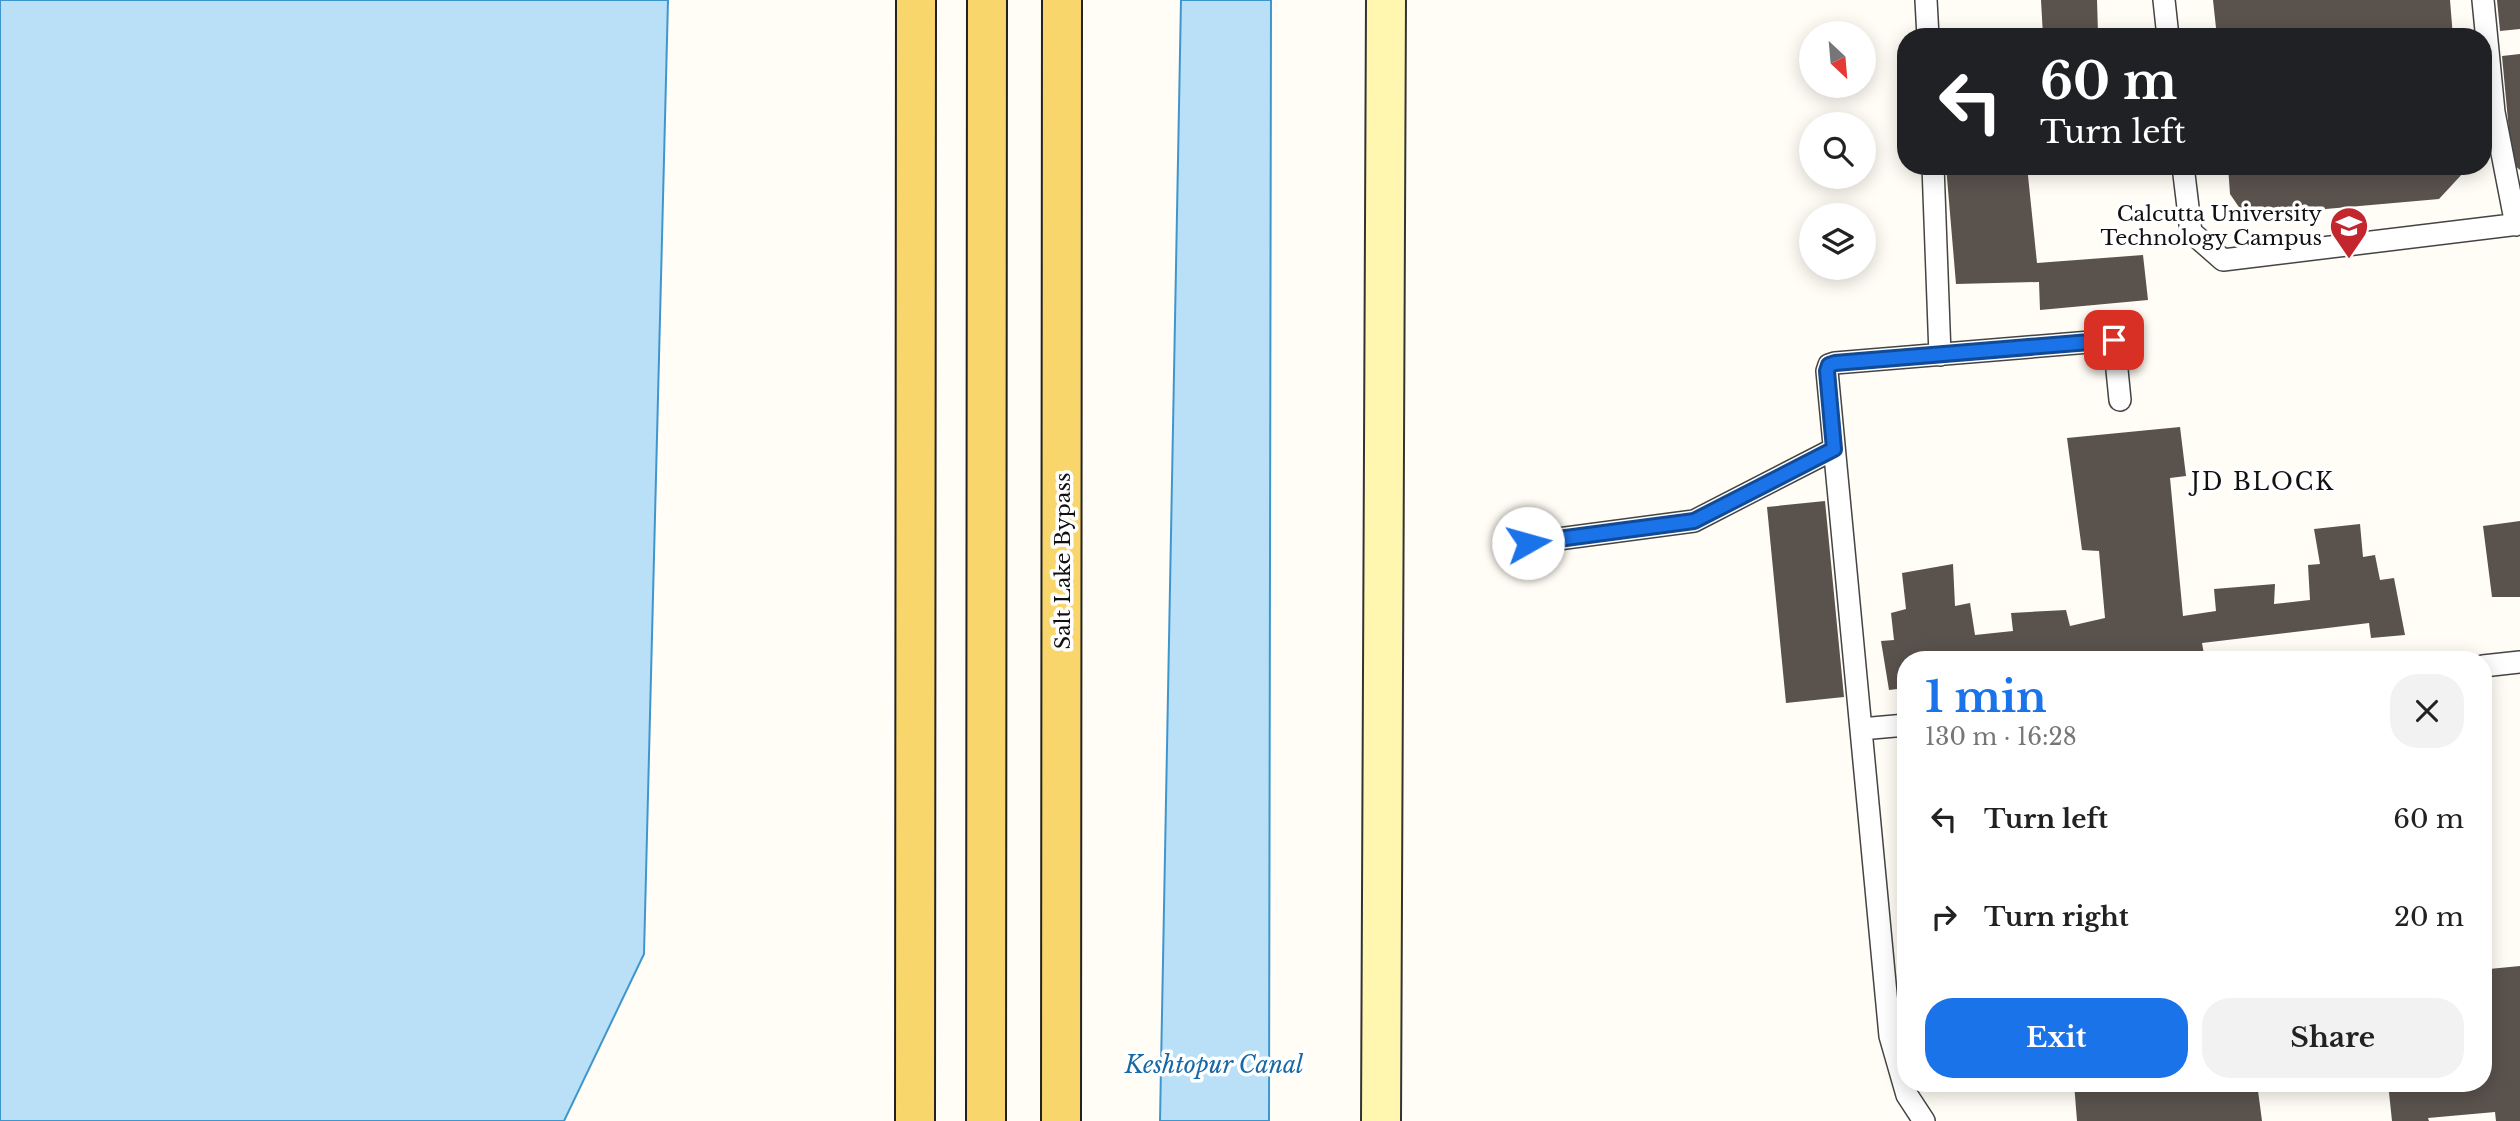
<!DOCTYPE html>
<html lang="en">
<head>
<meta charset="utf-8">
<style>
	:root { --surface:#fff; --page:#f2f2f2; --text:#222; --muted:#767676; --accent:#1a73e8 }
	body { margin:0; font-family:"Libre Baskerville",serif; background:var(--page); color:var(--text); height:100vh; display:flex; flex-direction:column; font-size:26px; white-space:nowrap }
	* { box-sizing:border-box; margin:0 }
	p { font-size:23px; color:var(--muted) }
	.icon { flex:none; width:38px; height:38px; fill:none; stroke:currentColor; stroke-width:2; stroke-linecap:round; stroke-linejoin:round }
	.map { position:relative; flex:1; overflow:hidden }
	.details { position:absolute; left:1897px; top:651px; width:595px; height:441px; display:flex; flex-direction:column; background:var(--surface); border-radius:28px; box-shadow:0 4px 18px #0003 }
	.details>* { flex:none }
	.top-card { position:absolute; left:1897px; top:28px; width:595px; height:147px; border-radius:28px; box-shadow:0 4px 18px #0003; background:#202124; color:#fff; overflow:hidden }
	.needle { width:46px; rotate:154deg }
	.tools { position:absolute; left:1799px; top:21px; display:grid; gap:14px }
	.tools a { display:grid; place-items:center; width:77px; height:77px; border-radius:50%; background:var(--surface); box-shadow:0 4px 18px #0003; font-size:35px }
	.pin { position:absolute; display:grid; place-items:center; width:60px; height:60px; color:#fff; margin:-30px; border-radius:14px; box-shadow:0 4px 10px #0006 }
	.me { position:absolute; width:77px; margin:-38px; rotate:83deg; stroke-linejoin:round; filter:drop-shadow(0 0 5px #0008) }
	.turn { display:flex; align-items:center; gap:24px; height:147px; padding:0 28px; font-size:32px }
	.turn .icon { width:91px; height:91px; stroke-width:2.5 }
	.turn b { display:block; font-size:49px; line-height:60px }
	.round { display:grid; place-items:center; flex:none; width:74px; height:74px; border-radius:28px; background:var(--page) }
	.head { display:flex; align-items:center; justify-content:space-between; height:119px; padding:0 28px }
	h1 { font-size:42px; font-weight:700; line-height:52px; color:var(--accent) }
	.primary-button { display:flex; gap:14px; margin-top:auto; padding:14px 28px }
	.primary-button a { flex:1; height:80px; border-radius:28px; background:var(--accent); color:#fff; font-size:28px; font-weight:700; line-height:80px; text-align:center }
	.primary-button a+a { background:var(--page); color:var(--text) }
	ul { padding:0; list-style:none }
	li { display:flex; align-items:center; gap:21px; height:98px; padding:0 28px }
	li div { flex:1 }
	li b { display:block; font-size:26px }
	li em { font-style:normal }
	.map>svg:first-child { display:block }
	.water { fill:#b9e0f7; stroke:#3f96cf; stroke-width:2 }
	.building { fill:#5a524d }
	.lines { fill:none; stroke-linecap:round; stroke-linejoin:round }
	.lane-casing { stroke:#444; stroke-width:24 }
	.secondary-casing { stroke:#333; stroke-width:42 }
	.primary-casing { stroke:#222; stroke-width:42 }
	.lane { stroke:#fff; stroke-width:21 }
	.secondary { stroke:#fff6b0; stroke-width:38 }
	.primary { stroke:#f9d66b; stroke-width:38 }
	.route-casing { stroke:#114b97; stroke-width:18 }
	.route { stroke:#1a73e8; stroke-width:12 }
	.labels { text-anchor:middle; stroke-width:7; stroke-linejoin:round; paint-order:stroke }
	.poi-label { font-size:21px; fill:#111; stroke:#fff; text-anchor:end }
	.street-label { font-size:21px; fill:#111; stroke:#fff }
	.neighbourhood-label { font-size:23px; letter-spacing:2px; fill:#111; stroke:#fff }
	.water-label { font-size:23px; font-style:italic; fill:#1768a6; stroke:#fff }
</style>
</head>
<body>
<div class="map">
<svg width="2520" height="1121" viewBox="0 0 2520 1121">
	<rect width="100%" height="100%" fill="#fffdf5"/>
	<path class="water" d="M0,0H668L644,954L564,1121H0Z
		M1181,0H1271L1269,1121H1160Z"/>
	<path class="building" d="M2041,0H2097L2098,33L2043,36Z
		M2213,0H2450L2453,37H2217Z
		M2497,0H2520V29L2500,31Z
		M2520,54V170L2512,163L2502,56Z
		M1946,166H2027L2037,263L2143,255L2148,300L2040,310L2039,282L1956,284Z
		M2228,166H2464V172L2439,199L2245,216L2230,194Z
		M2180,427L2186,476L2170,478L2183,616L2216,611L2214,589L2275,584L2274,604L2310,600L2308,565L2320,564L2314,529L2360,524L2363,557L2375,555L2380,580L2394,578L2405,635L2371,638L2369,623L2202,643L2205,660H2166L2165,656L2137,660H2092V656L2048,660H1906V688L1889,690L1881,641L1894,640L1891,613L1906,609L1902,573L1953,564L1955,606L1970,603L1975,635L2013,631L2011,613L2066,610L2070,626L2105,618L2099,551L2082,550L2067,438Z
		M1825,501L1844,697L1786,703L1767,507Z
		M2520,521V597H2492L2483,526Z
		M2520,966V1121H2496L2495,1112L2428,1118L2429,1121H2392L2388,1083H2483V1001L2491,1000L2489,969Z
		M2074,1083H2257L2262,1121H2077Z"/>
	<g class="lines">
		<g class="lane-casing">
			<path id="lane" d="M1926,0L1928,37
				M2164,0L2168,37
				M2483,0L2494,112L2516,225
				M1933,166L1940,355
				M2183,166L2191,232L2223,260L2520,224
				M1528,543L1694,521L1834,449
				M2483,666L2520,662
				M1861,729L1906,725
				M1924,1121L1907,1095L1890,1036L1827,371L1829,365L1835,363L2114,340L2120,400"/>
		</g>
		<g class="secondary-casing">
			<path id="secondary" d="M1381,1121L1386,0"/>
		</g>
		<g class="primary-casing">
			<path id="primary" d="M915,1121L916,0
				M986,1121L987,0
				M1061,1121L1062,0"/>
		</g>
		<use href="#lane" class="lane"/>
		<use href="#secondary" class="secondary"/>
		<use href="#primary" class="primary"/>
	</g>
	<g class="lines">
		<g class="route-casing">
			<path id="route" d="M1528,543L1694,521L1834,449L1827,371L1829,365L1835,363L2114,340"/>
		</g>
		<use href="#route" class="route"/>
	</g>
	<defs>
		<g id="university-pin" transform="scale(2.0125)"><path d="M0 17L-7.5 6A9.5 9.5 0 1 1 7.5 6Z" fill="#c4262e" stroke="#fff"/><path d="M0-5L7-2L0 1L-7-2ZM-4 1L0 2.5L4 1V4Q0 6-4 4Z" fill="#fff"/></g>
	</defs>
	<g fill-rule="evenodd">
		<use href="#university-pin" x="2349" y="226"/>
	</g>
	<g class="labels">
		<g class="poi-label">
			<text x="2322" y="221">Calcutta University<tspan x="2322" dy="24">Technology Campus</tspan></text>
		</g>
		<g class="street-label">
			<text transform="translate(1063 561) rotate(-90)" y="7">Salt Lake Bypass</text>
		</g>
		<g class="neighbourhood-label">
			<text x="2263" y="490">JD BLOCK</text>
		</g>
		<g class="water-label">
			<text x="1214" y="1073">Keshtopur Canal</text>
		</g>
	</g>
</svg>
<div class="tools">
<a><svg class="needle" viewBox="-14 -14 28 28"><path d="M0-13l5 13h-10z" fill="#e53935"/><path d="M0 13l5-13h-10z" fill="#767676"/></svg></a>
<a><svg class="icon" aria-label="search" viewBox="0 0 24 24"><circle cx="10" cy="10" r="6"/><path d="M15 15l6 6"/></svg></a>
<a><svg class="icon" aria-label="layers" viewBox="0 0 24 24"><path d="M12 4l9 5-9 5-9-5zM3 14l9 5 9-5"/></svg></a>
</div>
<div class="pin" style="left:2114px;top:340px;background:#d93025"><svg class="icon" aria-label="arrive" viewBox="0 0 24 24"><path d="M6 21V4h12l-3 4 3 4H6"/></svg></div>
<svg class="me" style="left:1528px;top:543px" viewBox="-20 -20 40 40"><circle r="19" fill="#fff"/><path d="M0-13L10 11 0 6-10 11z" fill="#1a73e8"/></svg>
<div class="top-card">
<div class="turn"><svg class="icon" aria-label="left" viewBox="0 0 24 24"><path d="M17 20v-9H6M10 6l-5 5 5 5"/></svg><div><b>60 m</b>Turn left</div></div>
</div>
<section class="details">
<div class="head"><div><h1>1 min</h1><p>130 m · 16:28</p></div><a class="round"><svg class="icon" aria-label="close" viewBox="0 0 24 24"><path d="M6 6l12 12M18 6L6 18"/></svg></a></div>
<ul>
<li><svg class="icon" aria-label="left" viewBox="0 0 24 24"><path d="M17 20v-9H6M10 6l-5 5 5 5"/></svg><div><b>Turn left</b></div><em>60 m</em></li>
<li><svg class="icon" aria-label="right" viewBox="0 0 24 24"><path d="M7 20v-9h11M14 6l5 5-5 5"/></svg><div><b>Turn right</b></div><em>20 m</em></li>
</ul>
<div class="primary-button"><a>Exit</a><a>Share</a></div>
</section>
</div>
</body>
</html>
